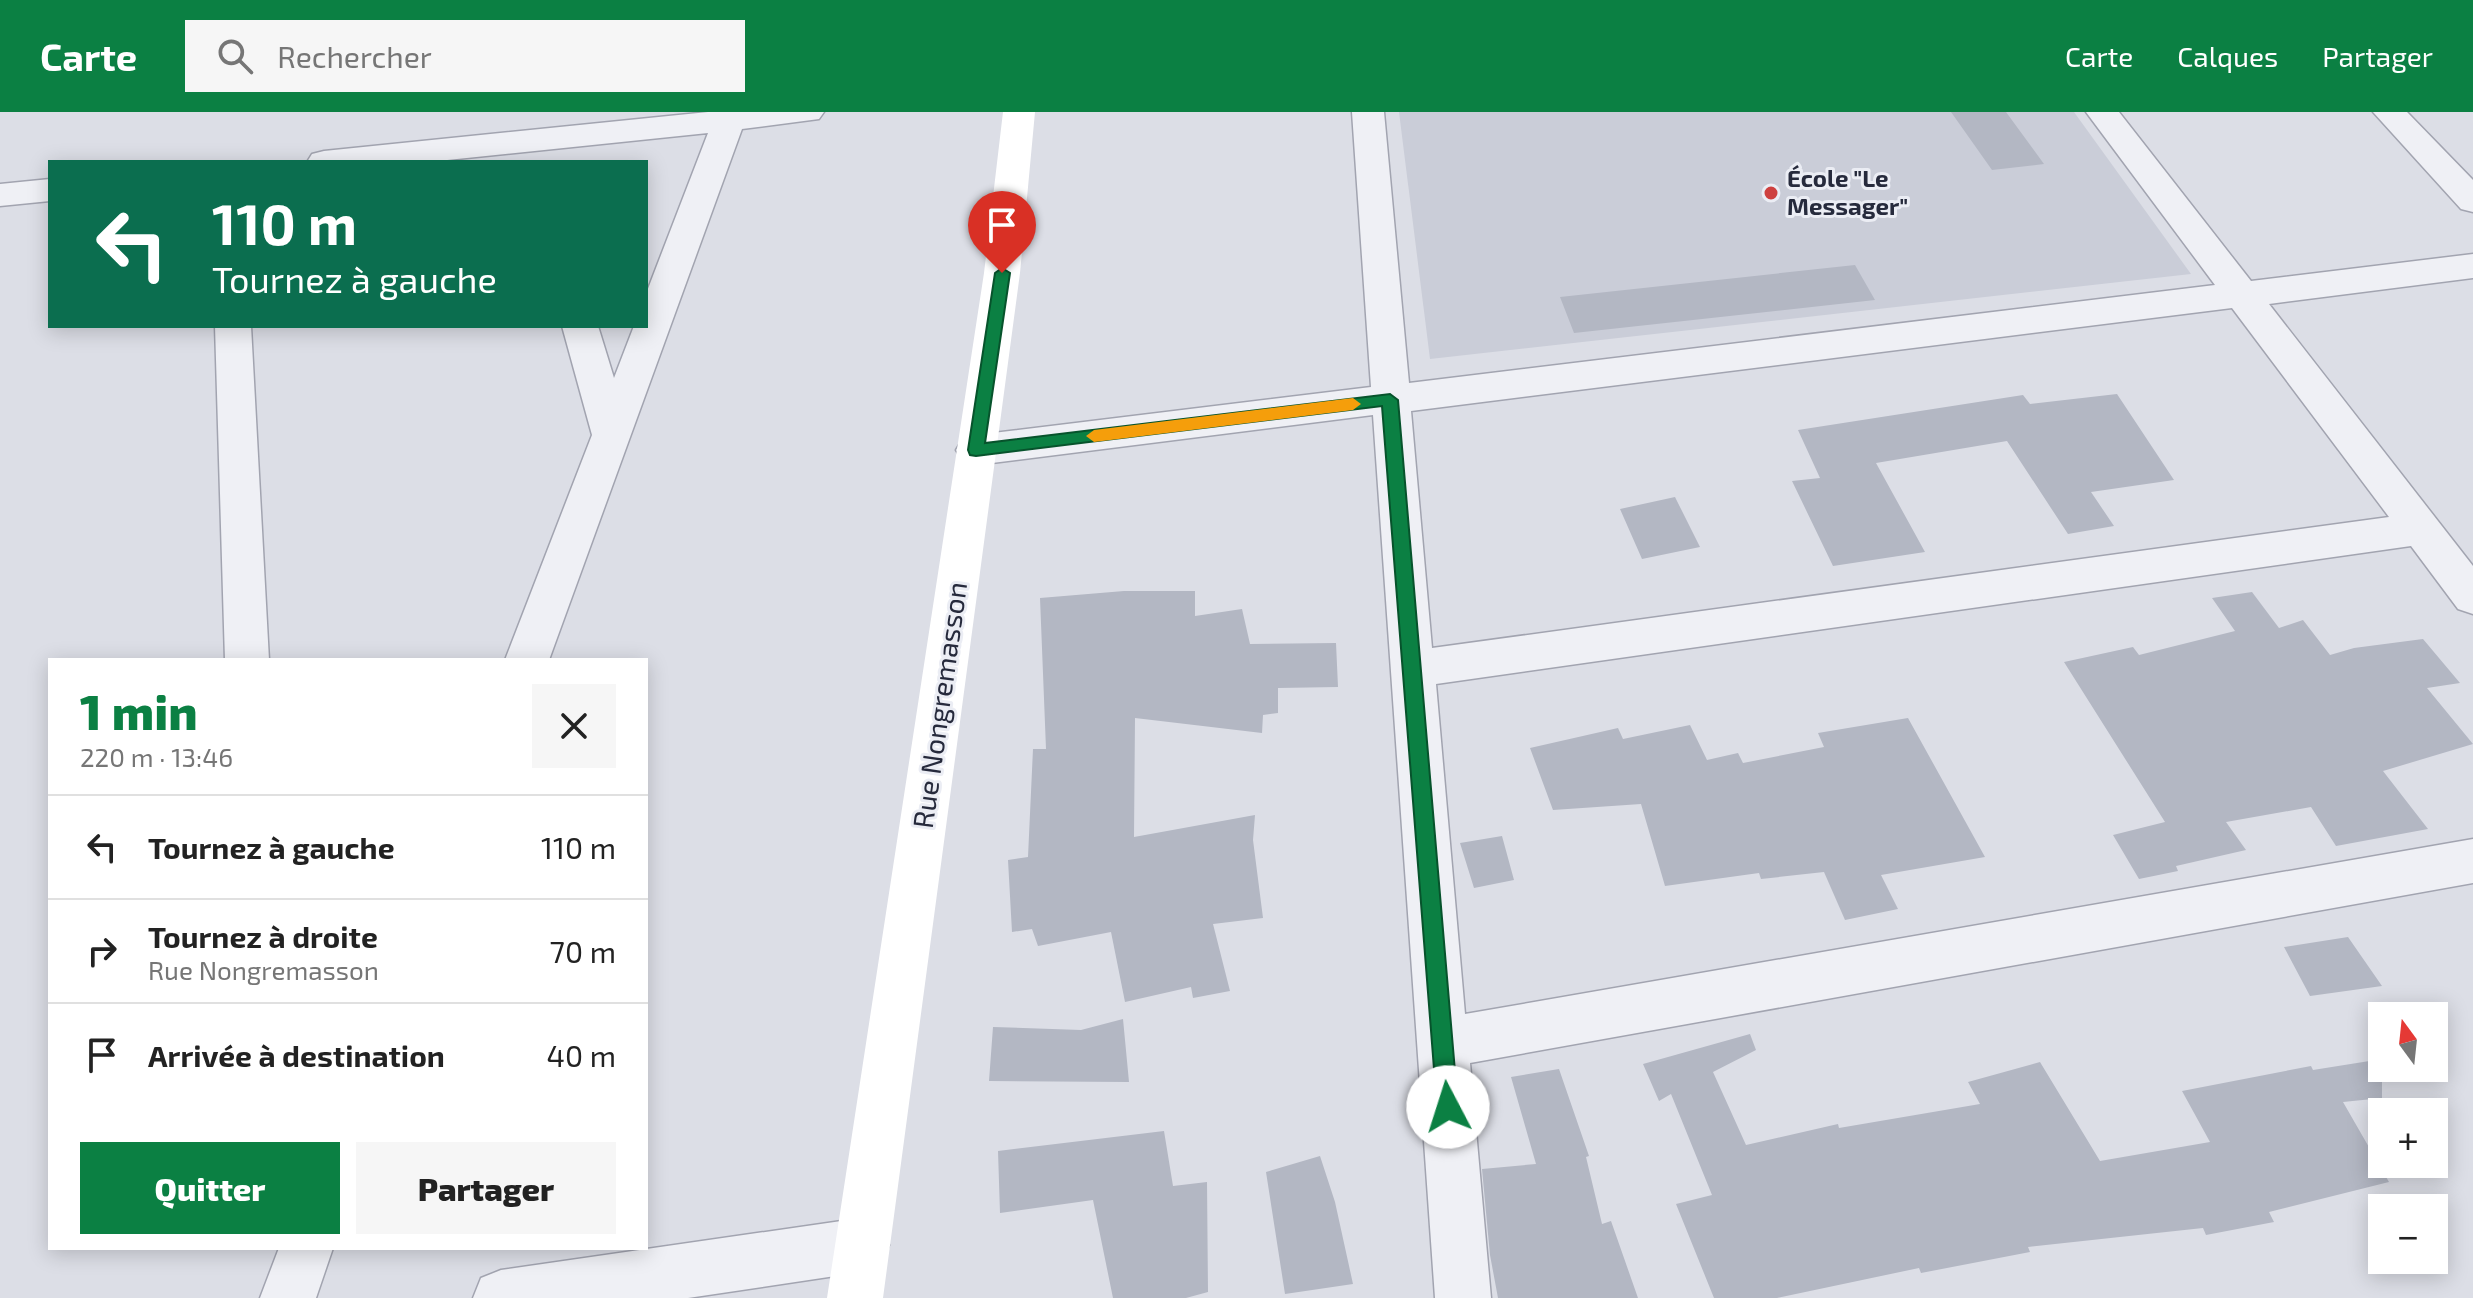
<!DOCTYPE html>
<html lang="fr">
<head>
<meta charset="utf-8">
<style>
	:root { --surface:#fff; --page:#f6f6f6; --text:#222; --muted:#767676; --line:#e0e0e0; --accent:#0b8043 }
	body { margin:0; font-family:"Exo 2",sans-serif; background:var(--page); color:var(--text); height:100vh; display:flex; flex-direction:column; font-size:30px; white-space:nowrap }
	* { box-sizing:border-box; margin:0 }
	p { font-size:26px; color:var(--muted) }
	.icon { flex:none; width:44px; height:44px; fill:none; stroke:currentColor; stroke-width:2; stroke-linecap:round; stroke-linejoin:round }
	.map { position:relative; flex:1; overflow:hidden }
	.sheet { position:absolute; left:48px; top:546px; width:600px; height:592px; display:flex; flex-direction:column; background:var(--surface); border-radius:0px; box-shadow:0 4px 20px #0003 }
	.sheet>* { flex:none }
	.banner { position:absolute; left:48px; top:48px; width:600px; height:168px; border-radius:0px; box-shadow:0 4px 20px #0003; background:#0b6e4f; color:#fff; overflow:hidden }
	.needle { width:52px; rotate:345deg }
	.buttons { position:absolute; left:2368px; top:890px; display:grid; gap:16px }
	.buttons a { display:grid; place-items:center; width:80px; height:80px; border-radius:0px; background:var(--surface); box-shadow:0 4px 20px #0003; font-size:40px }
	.pin { position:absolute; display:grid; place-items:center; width:68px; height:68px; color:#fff; margin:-82px -34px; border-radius:50% 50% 50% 0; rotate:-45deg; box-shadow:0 0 8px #0007 }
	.pin .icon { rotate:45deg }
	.me { position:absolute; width:88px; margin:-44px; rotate:355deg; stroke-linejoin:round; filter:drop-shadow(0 0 6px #0008) }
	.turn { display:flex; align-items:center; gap:28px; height:168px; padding:0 32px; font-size:36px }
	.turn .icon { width:104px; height:104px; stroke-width:2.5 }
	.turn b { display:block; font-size:56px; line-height:68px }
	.round { display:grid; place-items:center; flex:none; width:84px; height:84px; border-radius:0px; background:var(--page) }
	.summary { display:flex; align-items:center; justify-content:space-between; height:136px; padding:0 32px }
	h1 { font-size:48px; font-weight:800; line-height:60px; color:var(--accent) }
	.primary-button { display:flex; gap:16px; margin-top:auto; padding:16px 32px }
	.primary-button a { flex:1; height:92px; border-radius:0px; background:var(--accent); color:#fff; font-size:32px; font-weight:800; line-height:92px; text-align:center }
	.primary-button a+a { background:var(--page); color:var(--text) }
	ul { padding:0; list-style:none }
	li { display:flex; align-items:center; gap:24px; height:104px; padding:0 32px; border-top:2px solid var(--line) }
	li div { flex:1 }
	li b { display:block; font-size:30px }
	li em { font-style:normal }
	header { display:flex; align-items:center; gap:48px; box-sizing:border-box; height:112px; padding:0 40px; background:var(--accent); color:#fff }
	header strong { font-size:38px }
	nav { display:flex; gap:44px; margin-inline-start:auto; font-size:28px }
	.search { width:560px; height:72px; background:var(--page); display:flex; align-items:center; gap:20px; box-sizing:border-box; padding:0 28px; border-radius:0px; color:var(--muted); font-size:30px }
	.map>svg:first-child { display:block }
	.built { fill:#cacdd8 }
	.building { fill:#b3b7c3 }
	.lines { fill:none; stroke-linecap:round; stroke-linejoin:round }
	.street-casing { stroke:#a2a4b0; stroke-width:3 }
	.street { fill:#eff0f5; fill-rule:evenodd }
	.secondary { fill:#fff; fill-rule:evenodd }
	.route { fill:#0b8043; stroke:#07532c; stroke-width:2 }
	.slow { fill:#f59e0b }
	.poi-dot { fill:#ce403f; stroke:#ebedf4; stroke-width:3 }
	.labels { text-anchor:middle; stroke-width:6; stroke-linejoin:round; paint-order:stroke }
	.far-poi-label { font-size:24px; font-weight:bold; fill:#262a3c; stroke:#ebedf4; text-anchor:start }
	.street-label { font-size:28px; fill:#262a3c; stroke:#ebedf4 }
</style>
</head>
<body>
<header>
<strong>Carte</strong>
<div class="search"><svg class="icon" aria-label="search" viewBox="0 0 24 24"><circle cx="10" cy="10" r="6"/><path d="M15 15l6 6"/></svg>Rechercher</div>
<nav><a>Carte</a><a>Calques</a><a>Partager</a></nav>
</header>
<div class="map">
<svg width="2473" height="1186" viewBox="0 0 2473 1186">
	<rect width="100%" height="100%" fill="#dcdee6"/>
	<path class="built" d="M1399,0H2074L2191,162L1430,247Z"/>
	<path class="building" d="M1951,0H2006L2044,52L1992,58Z
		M1855,153L1875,188L1574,221L1560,185Z
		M2117,282L2174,368L2091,380L2114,414L2068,422L2007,329L1876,351L1925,440L1833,454L1792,369L1820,366L1798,318L2023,283L2030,292Z
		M1675,385L1700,435L1642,447L1620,397Z
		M1124,479H1195V504L1242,497L1250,532L1336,531L1338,575L1278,576V601L1263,603L1262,621L1135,606L1134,725L1255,703L1253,728L1263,806L1213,812L1230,879L1193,886L1191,875L1125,890L1111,820L1038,834L1032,817L1012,820L1008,748L1028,745L1033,637H1046L1040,486Z
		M2252,480L2279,516L2303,508L2330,543L2354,536L2423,527L2460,571L2427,576L2473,632L2383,659L2428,717L2336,734L2311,695L2226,710L2246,738L2176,754L2178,759L2139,767L2113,723L2165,710L2064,550L2133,535L2139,543L2235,519L2212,486Z
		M1908,606L1985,745L1881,763L1898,797L1845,808L1824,760L1761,767L1759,761L1665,774L1641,692L1553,698L1530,636L1618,616L1623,627L1690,613L1707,648L1738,641L1743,651L1824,635L1818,621Z
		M1502,724L1514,768L1474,776L1460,731Z
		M2348,825L2382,874L2310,884L2284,835Z
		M1123,907L1129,970L989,969L993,915L1081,918Z
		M1750,922L1756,938L1713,960L1746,1033L1838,1012L1839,1016L1980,992L1968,970L2040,950L2100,1049L2210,1030L2182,979L2311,954L2313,958L2382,947V986L2343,990L2389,1070L2269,1100L2274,1110L2206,1123L2203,1116L2028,1135L2030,1140L1921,1161L1919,1156L1777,1186H1714L1676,1092L1712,1083L1671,982L1659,989L1643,952Z
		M1559,957L1589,1044L1586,1045L1602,1112L1611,1109L1638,1186H1498L1490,1143L1482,1057L1536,1052L1511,965Z
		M1164,1019L1173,1074L1207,1070L1208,1180L1186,1186H1113L1093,1088L1000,1101L998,1039Z
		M1320,1044L1335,1090L1353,1172L1285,1182L1266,1060Z"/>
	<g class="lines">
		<g class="street-casing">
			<path id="street" d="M708,0H824L819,7L742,17L549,548H505L592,323L562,214H598L614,266L634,214H646V182L708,21L428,50H307L312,42L324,39Z
				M1352,0H1384L1409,271L2215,173L2086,0H2119L2251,169L2473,142V166L2269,192L2473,454V502L2458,497L2411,434L1436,572L1465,902L2473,727V771L1470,951L1491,1186H1435L1373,303L976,353L962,348L956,338L962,328L976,323L1371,275ZM2232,196L2389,405L1432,536L1411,299Z
				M2373,0H2407L2473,68V100L2461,97Z
				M50,67V89L0,94V72Z
				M215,214H251L269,548H225Z
				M862,1106L881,1114L889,1133L881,1152L862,1160L688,1186H473L481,1166L501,1158Z
				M279,1136H333L316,1186H260Z"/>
		</g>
		<use href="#street" class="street"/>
		<path class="secondary" d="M1003,0H1035L1020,161L883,1186H827L984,161Z"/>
	</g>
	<path class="route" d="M1002,156L1010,161L985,331L1390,282L1398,288L1458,995L1455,1002L1448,1006L1440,1002L1437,995L1382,294L976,344L970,343L968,338L995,161Z"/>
	<path class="slow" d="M1353,286L1361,292L1353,298L1094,330L1086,324L1094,318Z"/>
	<circle class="poi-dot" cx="1771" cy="81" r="8"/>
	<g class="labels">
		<g class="far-poi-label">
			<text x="1787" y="75">École "Le<tspan x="1787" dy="28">Messager"</tspan></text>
		</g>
		<g class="street-label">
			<text transform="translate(940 593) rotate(-82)" y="10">Rue Nongremasson</text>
		</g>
	</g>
</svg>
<div class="buttons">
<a><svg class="needle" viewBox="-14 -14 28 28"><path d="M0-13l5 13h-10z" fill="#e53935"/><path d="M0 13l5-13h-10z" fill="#767676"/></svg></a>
<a>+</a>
<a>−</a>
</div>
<div class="pin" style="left:1002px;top:161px;background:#d93025"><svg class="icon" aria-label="arrive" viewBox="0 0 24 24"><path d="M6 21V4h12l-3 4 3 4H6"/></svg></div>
<svg class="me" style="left:1448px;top:995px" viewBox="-20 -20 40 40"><circle r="19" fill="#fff"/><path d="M0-13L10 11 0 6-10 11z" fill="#0b8043"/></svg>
<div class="banner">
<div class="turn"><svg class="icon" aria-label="left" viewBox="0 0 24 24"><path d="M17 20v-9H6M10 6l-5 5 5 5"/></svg><div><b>110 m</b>Tournez à gauche</div></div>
</div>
<section class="sheet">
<div class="summary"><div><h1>1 min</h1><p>220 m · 13:46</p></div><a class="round"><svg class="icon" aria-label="close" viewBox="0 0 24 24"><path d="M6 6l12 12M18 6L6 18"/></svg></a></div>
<ul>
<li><svg class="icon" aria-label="left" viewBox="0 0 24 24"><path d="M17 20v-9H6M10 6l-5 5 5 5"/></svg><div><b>Tournez à gauche</b></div><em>110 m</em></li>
<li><svg class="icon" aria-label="right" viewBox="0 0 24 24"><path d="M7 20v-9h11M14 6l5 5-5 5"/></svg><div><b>Tournez à droite</b><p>Rue Nongremasson</p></div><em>70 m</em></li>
<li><svg class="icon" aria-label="arrive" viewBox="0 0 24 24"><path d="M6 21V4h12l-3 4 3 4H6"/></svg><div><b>Arrivée à destination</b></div><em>40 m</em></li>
</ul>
<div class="primary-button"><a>Quitter</a><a>Partager</a></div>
</section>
</div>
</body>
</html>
